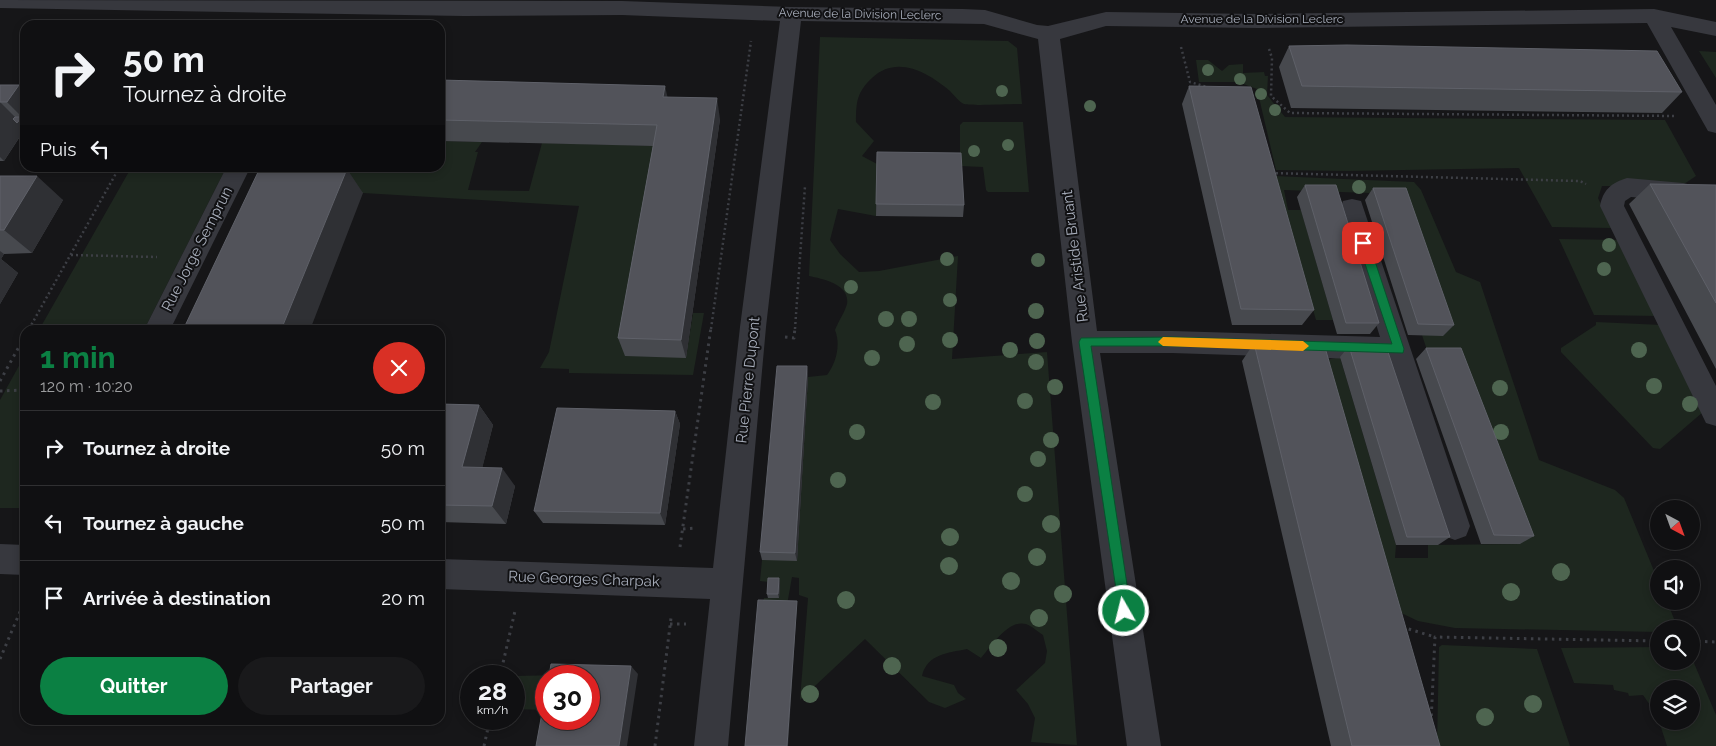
<!DOCTYPE html>
<html lang="fr">
<head>
<meta charset="utf-8">
<style>
	:root { --surface:#101012; --page:#19191b; --text:#f1f3f6; --muted:#9c9d9f; --line:#303032; --accent:#0b8043 }
	body { margin:0; font-family:Raleway,sans-serif; background:var(--page); color:var(--text); height:100vh; display:flex; flex-direction:column; font-size:19px; white-space:nowrap }
	* { box-sizing:border-box; margin:0 }
	p { font-size:16px; color:var(--muted) }
	.icon { flex:none; width:28px; height:28px; fill:none; stroke:currentColor; stroke-width:2; stroke-linecap:round; stroke-linejoin:round }
	.map { position:relative; flex:1; overflow:hidden }
	.sheet { position:absolute; left:20px; top:325px; width:425px; height:400px; display:flex; flex-direction:column; background:var(--surface); border-radius:15px; box-shadow:0 2px 8px #0003,0 0 0 1px var(--line) }
	.sheet>* { flex:none }
	.guide { position:absolute; left:20px; top:20px; width:425px; height:152px; border-radius:15px; box-shadow:0 2px 8px #0003,0 0 0 1px var(--line); background:#101012; color:var(--text); overflow:hidden }
	.needle { width:32px; rotate:139deg }
	.fabs { position:absolute; left:1650px; top:500px; display:grid; gap:10px }
	.fabs a { display:grid; place-items:center; width:50px; height:50px; border-radius:50%; background:var(--surface); box-shadow:0 2px 8px #0003,0 0 0 1px var(--line); font-size:25px }
	.speed { position:absolute; left:460px; top:665px; display:flex; gap:10px; font-size:25px; font-weight:700; text-align:center }
	.speed>* { display:grid; place-content:center; width:65px; height:65px; border-radius:50%; background:var(--surface); box-shadow:0 2px 8px #0003,0 0 0 1px var(--line); line-height:1 }
	.speed small { font-size:12px; font-weight:400 }
	.speed .limit { border:8px solid #d22; background:#fff; color:#111 }
	.pin { position:absolute; display:grid; place-items:center; width:42px; height:42px; color:#fff; margin:-21px; border-radius:10px; box-shadow:0 2px 8px #0006 }
	.me { position:absolute; width:55px; margin:-28px; rotate:352deg; stroke-linejoin:round; filter:drop-shadow(0 0 4px #0008) }
	.turn { display:flex; align-items:center; gap:18px; height:105px; padding:0 20px; font-size:22px }
	.turn .icon { width:65px; height:65px; stroke-width:2.5 }
	.turn b { display:block; font-size:35px; line-height:42px }
	.then { display:flex; align-items:center; height:48px; padding:0 20px; background:#0003; gap:10px; font-size:19px }
	.round { display:grid; place-items:center; flex:none; width:52px; height:52px; border-radius:26px; background:var(--page) }
	.overview { display:flex; align-items:center; justify-content:space-between; height:85px; padding:0 20px }
	h1 { font-size:30px; font-weight:700; line-height:38px; color:var(--accent) }
	.button { display:flex; gap:10px; margin-top:auto; padding:10px 20px }
	.button a { flex:1; height:58px; border-radius:30px; background:var(--accent); color:#fff; font-size:20px; font-weight:700; line-height:58px; text-align:center }
	.button a+a { background:var(--page); color:var(--text) }
	ul { padding:0; list-style:none }
	li { display:flex; align-items:center; gap:15px; height:75px; padding:0 20px; border-top:1px solid var(--line) }
	li div { flex:1 }
	li b { display:block; font-size:19px }
	li em { font-style:normal }
	.map>svg:first-child { display:block }
	.green { fill:#1e271f; fill-rule:evenodd }
	.lines { fill:none; stroke-linecap:round; stroke-linejoin:round }
	.path-far1 { stroke:#3d3f45; stroke-width:2.5; stroke-dasharray:2 3; stroke-linecap:butt }
	.path { stroke:#3d3f45; stroke-width:3; stroke-dasharray:2.5 4.5; stroke-linecap:butt }
	.minor { fill:#37383e; fill-rule:evenodd }
	.tree { fill:#4e6550 }
	.wall { fill:#47494e }
	.shaded-wall { fill:#2f3034 }
	.building { fill:#52535a; stroke:#5f6169 }
	.route { fill:#0b8043; stroke:#07532c }
	.slow { fill:#f59e0b }
	.labels { text-anchor:middle; stroke-width:4; stroke-linejoin:round; paint-order:stroke }
	.far-street-label { font-size:12px; fill:#a7adba; stroke:#111113 }
	.street-label { font-size:15px; fill:#a7adba; stroke:#111113 }
</style>
</head>
<body>
<div class="map">
<svg width="1716" height="746" viewBox="0 0 1716 746">
	<rect width="100%" height="100%" fill="#161618"/>
	<path class="green" d="M820,37L1008,41L1017,48L1022,104C1010,104 973,106 964,104C959,102 954,95 950,91C929,73 897,54 872,78C857,92 856,102 856,122L874,141L862,156L877,164L876,216L838,209L830,240L840,254L859,272L879,271L958,256L952,359L1047,352L1077,745L1031,742L1035,718L1028,704L1016,690L1045,663L1047,651L1043,635C1038,632 1032,626 1026,624C1008,619 991,647 981,658L967,649C948,653 927,654 922,676L954,685L958,693L966,699L945,708L929,702L865,639L800,700L808,598L799,595V578L792,577L787,605L763,604L764,598H779L769,582L760,581L762,560H797L808,377L827,375C836,363 841,345 835,330C838,322 845,312 847,304C850,284 823,279 809,276Z
		M1699,51L1716,52V78Z
		M1196,60H1208L1222,71L1229,65L1243,64V73L1264,72L1265,76H1268L1267,95L1285,117L1665,120L1696,176L1681,186H1602L1598,198L1612,228L1552,227L1519,168L1347,171L1276,170L1257,89L1238,82H1199Z
		M963,122H1023L1029,192H988L986,190L983,167L960,166V125Z
		M440,141L482,142L475,152H478L468,190L529,191L542,143L662,146L686,358L693,313H704L693,375L569,373V369L540,368L549,352L579,206L363,193L279,192L336,171L338,168H440Z
		M131,168H226L144,330H39Z
		M1274,176L1414,182L1421,190L1456,272L1480,282L1539,460L1615,490L1624,498L1659,583V601H1667L1678,629H1659V632L1455,628L1418,621L1397,611L1326,360L1340,357L1396,545L1395,558H1428V545L1520,544L1430,359L1422,335H1443L1397,194L1284,190L1288,210H1301L1333,320H1316Z
		M1559,239L1620,240L1658,316L1594,315Z
		M1596,322L1662,325L1703,412L1660,449L1653,448L1561,352V348L1596,325Z
		M25,355V508H0V400Z
		M1442,645L1537,649L1570,746H1437L1439,647Z
		M1659,647V661H1691V656L1716,715V746H1667L1657,715L1643,695L1629,696L1628,693L1614,690L1613,685L1574,683L1561,648ZM1659,689H1691V721H1659Z
		M561,675L560,676H546V710L514,709V676Z"/>
	<g class="lines">
		<path class="path-far1" d="M1181,47L1190,82L1207,87
			M1269,49L1272,58L1271,96L1290,113L1676,116
			M1271,173L1580,181L1586,184
			M71,255L157,257
			M29,329L119,168
			M711,329L751,41
			M795,329L805,186"/>
		<path class="path" d="M28,330L30,327
			M785,337L794,338L795,327
			M0,381L25,336
			M0,391L25,390
			M683,529L696,528
			M680,547L711,327
			M670,624H686
			M1402,627L1435,637
			M1691,641L1716,642
			M0,659L25,600
			M500,676L515,611
			M1431,723L1435,637L1659,641
			M484,746L490,719
			M655,746L671,618"/>
		<path class="minor" d="M0,0L622,1L791,7L963,9L985,10L1037,25L1048,26L1106,12L1259,14L1654,9L1716,22V36L1671,27L1716,105V133L1708,131L1647,23L1259,28L1106,26L1060,39L1097,331H1172L1380,337L1340,208L1343,201L1352,199L1361,201L1470,526L1466,536L1455,540L1444,536L1388,360L1172,353H1100L1161,746H1127L1072,342L1038,39L984,24L801,21L766,327L728,746H694L710,599L440,589V559L713,568L740,327L780,21L622,15L464,16L0,8Z
			M226,168H250L170,330H144Z
			M1627,178L1683,183L1692,185L1695,192L1692,199L1683,201L1631,197L1625,201L1624,206L1716,386V426L1706,423L1600,206C1603,190 1611,183 1627,178Z
			M0,544L25,545V575L0,574Z"/>
	</g>
	<g class="tree">
		<circle cx="1208" cy="70" r="6"/>
		<circle cx="1240" cy="79" r="6"/>
		<circle cx="1002" cy="91" r="6"/>
		<circle cx="1261" cy="94" r="6"/>
		<circle cx="1090" cy="106" r="6"/>
		<circle cx="1275" cy="110" r="6"/>
		<circle cx="1008" cy="145" r="6"/>
		<circle cx="974" cy="151" r="6"/>
		<circle cx="1359" cy="187" r="7"/>
		<circle cx="1609" cy="245" r="7"/>
		<circle cx="947" cy="259" r="7"/>
		<circle cx="1038" cy="260" r="7"/>
		<circle cx="1604" cy="269" r="7"/>
		<circle cx="851" cy="287" r="7"/>
		<circle cx="950" cy="300" r="7"/>
		<circle cx="1036" cy="311" r="8"/>
		<circle cx="886" cy="319" r="8"/>
		<circle cx="909" cy="319" r="8"/>
		<circle cx="950" cy="340" r="8"/>
		<circle cx="1037" cy="341" r="8"/>
		<circle cx="907" cy="344" r="8"/>
		<circle cx="1010" cy="350" r="8"/>
		<circle cx="1639" cy="350" r="8"/>
		<circle cx="872" cy="358" r="8"/>
		<circle cx="1036" cy="362" r="8"/>
		<circle cx="1654" cy="386" r="8"/>
		<circle cx="1055" cy="387" r="8"/>
		<circle cx="1500" cy="388" r="8"/>
		<circle cx="1025" cy="401" r="8"/>
		<circle cx="933" cy="402" r="8"/>
		<circle cx="1690" cy="404" r="8"/>
		<circle cx="857" cy="432" r="8"/>
		<circle cx="1501" cy="432" r="8"/>
		<circle cx="1051" cy="440" r="8"/>
		<circle cx="1038" cy="459" r="8"/>
		<circle cx="838" cy="480" r="8"/>
		<circle cx="1025" cy="494" r="8"/>
		<circle cx="1051" cy="524" r="9"/>
		<circle cx="950" cy="537" r="9"/>
		<circle cx="1037" cy="557" r="9"/>
		<circle cx="949" cy="566" r="9"/>
		<circle cx="1561" cy="572" r="9"/>
		<circle cx="1011" cy="581" r="9"/>
		<circle cx="1511" cy="592" r="9"/>
		<circle cx="1063" cy="594" r="9"/>
		<circle cx="846" cy="600" r="9"/>
		<circle cx="1039" cy="618" r="9"/>
		<circle cx="998" cy="648" r="9"/>
		<circle cx="892" cy="666" r="9"/>
		<circle cx="810" cy="694" r="9"/>
		<circle cx="1533" cy="704" r="9"/>
		<circle cx="1485" cy="717" r="9"/>
	</g>
	<path class="wall" d="M1289,46L1682,92L1662,113L1291,108L1279,67Z
		M440,80L667,97L720,119L686,358L625,356L618,338L653,146L440,141Z
		M0,85L25,92V129L4,161H0Z
		M1189,86L1314,310L1302,325H1232L1182,104Z
		M877,152L964,205L963,217L876,216Z
		M282,168H338V169L363,193Z
		M0,176L63,200L32,253L4,254L1,259L18,273L0,304Z
		M1650,184L1716,185V369L1629,204Z
		M1305,185L1379,323L1370,334H1337L1297,197Z
		M1373,188L1454,325L1443,336L1408,335L1365,200Z
		M1254,343L1440,746H1331L1242,361Z
		M1349,346L1450,537L1438,545H1396L1340,357Z
		M1426,348L1534,536L1520,544H1481L1416,359Z
		M807,366L808,377L797,561L762,560L760,552Z
		M440,404L479,405L493,425L482,468L515,486L506,524L440,522Z
		M675,411L680,424L665,525L543,523L534,511Z
		M780,582L779,598H768L767,594Z"/>
	<path class="shaded-wall" d="M19,85L25,92V129L24,130L17,123L24,130L4,161L0,157V102L19,121L22,117L7,102Z
		M665,86L670,108L663,97Z
		M717,98L720,119L686,358L681,340Z
		M347,169L363,193L310,330H281Z
		M37,176L63,200L32,253L4,230Z
		M0,251L4,254L1,259L18,273L0,304Z
		M807,366L808,377L797,561L795,553Z
		M479,405L493,425L478,485L462,467Z
		M675,411L680,424L665,525L660,513Z
		M502,468L515,486L506,524L492,506Z
		M779,578L780,582L779,598L778,594Z
		M797,601V605L788,746H787Z
		M631,666L638,674L627,746H619Z"/>
	<path class="building" d="M1347,45L1657,51L1682,92L1302,86L1289,46Z
		M440,80L665,86L663,97L717,98L681,340L618,338L657,125L440,120Z
		M0,85H19L7,102H0Z
		M1189,86L1251,87L1314,310L1241,309Z
		M15,117H22L17,123L13,119Z
		M877,152L961,153L964,205L876,204Z
		M260,168L347,169L281,330H183Z
		M0,176H37L4,230H0Z
		M1650,184L1716,185V303Z
		M1305,185H1336L1379,323H1346Z
		M1373,188H1406L1454,325L1418,324Z
		M1254,343L1324,344L1440,746H1352Z
		M1349,346H1386L1450,537H1407Z
		M1426,348H1461L1534,536L1494,535Z
		M777,366H807L795,553L760,552Z
		M440,404L479,405L462,467L502,468L492,506L440,505Z
		M557,408L675,411L660,513L534,511Z
		M768,578H779L778,594H767Z
		M758,600L797,601L787,746H745Z
		M551,664L631,666L619,746H536L546,691V719H589V676H549Z"/>
	<path class="route" d="M1363,239L1369,243L1404,349L1403,353L1172,346H1091L1131,611L1129,616L1124,618L1120,616L1079,342L1081,338L1172,337L1392,344L1358,243Z"/>
	<path class="slow" d="M1163,337L1303,341L1309,346L1303,351L1163,346L1158,342Z"/>
	<g class="labels">
		<g class="far-street-label">
			<text transform="translate(860 14) rotate(1)" y="4">Avenue de la Division Leclerc</text>
			<text x="1262" y="23">Avenue de la Division Leclerc</text>
		</g>
		<g class="street-label">
			<text transform="translate(197 249) rotate(-63)" y="5">Rue Jorge Semprun</text>
			<text transform="translate(1075 256) rotate(-97)" y="5">Rue Aristide Bruant</text>
			<text transform="translate(748 380) rotate(-84)" y="5">Rue Pierre Dupont</text>
			<text transform="translate(584 579) rotate(2)" y="5">Rue Georges Charpak</text>
		</g>
	</g>
</svg>
<div class="fabs">
<a><svg class="needle" viewBox="-14 -14 28 28"><path d="M0-13l5 13h-10z" fill="#e53935"/><path d="M0 13l5-13h-10z" fill="#9c9d9f"/></svg></a>
<a><svg class="icon" aria-label="sound" viewBox="0 0 24 24"><path d="M4 9h4l5-4v14l-5-4H4zM17 9q2 3 0 6"/></svg></a>
<a><svg class="icon" aria-label="search" viewBox="0 0 24 24"><circle cx="10" cy="10" r="6"/><path d="M15 15l6 6"/></svg></a>
<a><svg class="icon" aria-label="layers" viewBox="0 0 24 24"><path d="M12 4l9 5-9 5-9-5zM3 14l9 5 9-5"/></svg></a>
</div>
<div class="speed"><div>28<small>km/h</small></div><div class="limit">30</div></div>
<div class="pin" style="left:1363px;top:243px;background:#d93025"><svg class="icon" aria-label="arrive" viewBox="0 0 24 24"><path d="M6 21V4h12l-3 4 3 4H6"/></svg></div>
<svg class="me" style="left:1124px;top:611px" viewBox="-20 -20 40 40"><circle r="17" fill="#0b8043" stroke="#fff" stroke-width="3"/><path d="M0-11L8 9 0 5-8 9z" fill="#fff"/></svg>
<div class="guide">
<div class="turn"><svg class="icon" aria-label="right" viewBox="0 0 24 24"><path d="M7 20v-9h11M14 6l5 5-5 5"/></svg><div><b>50 m</b>Tournez à droite</div></div>
<div class="then">Puis<svg class="icon" aria-label="left" viewBox="0 0 24 24"><path d="M17 20v-9H6M10 6l-5 5 5 5"/></svg></div>
</div>
<section class="sheet">
<div class="overview"><div><h1>1 min</h1><p>120 m · 10:20</p></div><a class="round" style="background:#d93025;color:#fff"><svg class="icon" aria-label="close" viewBox="0 0 24 24"><path d="M6 6l12 12M18 6L6 18"/></svg></a></div>
<ul>
<li><svg class="icon" aria-label="right" viewBox="0 0 24 24"><path d="M7 20v-9h11M14 6l5 5-5 5"/></svg><div><b>Tournez à droite</b></div><em>50 m</em></li>
<li><svg class="icon" aria-label="left" viewBox="0 0 24 24"><path d="M17 20v-9H6M10 6l-5 5 5 5"/></svg><div><b>Tournez à gauche</b></div><em>50 m</em></li>
<li><svg class="icon" aria-label="arrive" viewBox="0 0 24 24"><path d="M6 21V4h12l-3 4 3 4H6"/></svg><div><b>Arrivée à destination</b></div><em>20 m</em></li>
</ul>
<div class="button"><a>Quitter</a><a>Partager</a></div>
</section>
</div>
</body>
</html>
